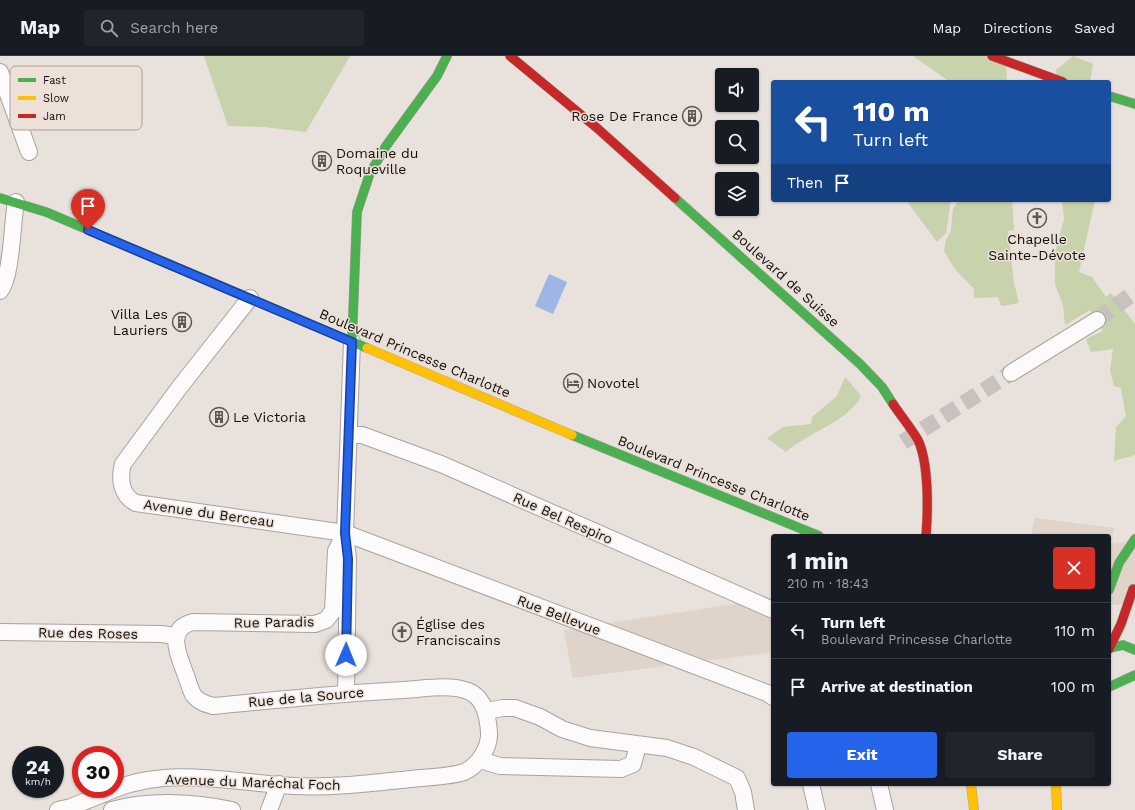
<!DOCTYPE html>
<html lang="en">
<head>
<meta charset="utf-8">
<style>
	:root { --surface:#171b24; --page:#20242c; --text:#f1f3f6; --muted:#9ea1a6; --line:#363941; --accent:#2563eb }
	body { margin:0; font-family:"Work Sans",sans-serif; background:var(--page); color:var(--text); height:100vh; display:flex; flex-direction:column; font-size:15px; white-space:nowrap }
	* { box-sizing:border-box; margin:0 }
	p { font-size:13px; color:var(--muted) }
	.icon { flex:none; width:22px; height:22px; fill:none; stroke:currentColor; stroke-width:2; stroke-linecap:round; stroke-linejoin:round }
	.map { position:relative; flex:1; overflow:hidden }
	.details { position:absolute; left:771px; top:478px; width:340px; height:252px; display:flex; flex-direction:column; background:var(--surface); border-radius:4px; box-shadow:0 1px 3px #0004 }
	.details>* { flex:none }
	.hud { position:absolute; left:771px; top:24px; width:340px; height:122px; border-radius:4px; box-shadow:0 1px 3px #0004; background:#1a4fa0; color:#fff; overflow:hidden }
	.tools { position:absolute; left:715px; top:12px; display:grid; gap:8px }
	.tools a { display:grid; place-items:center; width:44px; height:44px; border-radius:4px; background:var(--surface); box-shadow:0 1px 3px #0004; font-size:20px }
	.speed { position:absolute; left:12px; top:690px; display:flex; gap:8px; font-size:20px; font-weight:700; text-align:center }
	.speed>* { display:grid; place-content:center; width:52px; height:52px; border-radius:50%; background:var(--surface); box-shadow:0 1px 3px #0004; line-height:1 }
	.speed small { font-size:10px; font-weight:400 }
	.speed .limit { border:6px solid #d22; background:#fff; color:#111 }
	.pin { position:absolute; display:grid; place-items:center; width:34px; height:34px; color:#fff; margin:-41px -17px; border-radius:50% 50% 50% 0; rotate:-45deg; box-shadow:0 0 4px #0007 }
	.pin .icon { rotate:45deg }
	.me { position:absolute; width:44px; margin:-22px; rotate:1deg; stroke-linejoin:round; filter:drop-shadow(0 0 3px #0008) }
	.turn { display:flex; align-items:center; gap:14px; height:84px; padding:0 16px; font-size:18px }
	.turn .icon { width:52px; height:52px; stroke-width:2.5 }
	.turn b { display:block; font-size:28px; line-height:34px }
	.then { display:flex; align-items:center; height:38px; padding:0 16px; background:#0003; gap:8px; font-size:15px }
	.round { display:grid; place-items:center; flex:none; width:42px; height:42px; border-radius:4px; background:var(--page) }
	.summary { display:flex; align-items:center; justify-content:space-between; height:68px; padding:0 16px }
	h1 { font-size:24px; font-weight:700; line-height:30px }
	.button { display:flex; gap:8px; margin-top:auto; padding:8px 16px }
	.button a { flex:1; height:46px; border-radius:4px; background:var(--accent); color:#fff; font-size:16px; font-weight:700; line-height:46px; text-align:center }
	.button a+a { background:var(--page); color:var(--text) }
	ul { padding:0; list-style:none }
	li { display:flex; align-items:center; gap:12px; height:56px; padding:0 16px; border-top:1px solid var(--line) }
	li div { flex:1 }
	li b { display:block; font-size:15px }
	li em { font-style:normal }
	header { display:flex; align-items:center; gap:24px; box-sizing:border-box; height:56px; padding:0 20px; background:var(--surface); border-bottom:1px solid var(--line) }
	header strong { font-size:19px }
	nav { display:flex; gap:22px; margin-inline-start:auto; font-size:14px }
	.search { width:280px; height:36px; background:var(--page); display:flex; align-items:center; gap:10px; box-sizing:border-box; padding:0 14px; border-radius:4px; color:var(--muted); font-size:15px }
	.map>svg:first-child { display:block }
	.built { fill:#e0d4ca }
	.green { fill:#c8d2ad }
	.water { fill:#9db6e6 }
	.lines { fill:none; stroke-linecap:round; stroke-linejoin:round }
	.street-tunnel { stroke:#c8c1bd; stroke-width:16; stroke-dasharray:16 8; stroke-linecap:butt }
	.street-casing { stroke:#a8a39f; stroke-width:18 }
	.fast-casing { stroke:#a8a39f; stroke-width:10 }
	.slow-casing { stroke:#a8a39f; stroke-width:10 }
	.jam-casing { stroke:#a8a39f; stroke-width:10 }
	.street { stroke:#fcfafa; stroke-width:16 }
	.fast { stroke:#4caf50; stroke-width:9 }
	.slow { stroke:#ffc107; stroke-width:9 }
	.jam { stroke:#c62828; stroke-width:9 }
	.route-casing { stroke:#184099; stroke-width:10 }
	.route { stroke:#2563eb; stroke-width:7 }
	.labels { text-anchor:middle; stroke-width:3; stroke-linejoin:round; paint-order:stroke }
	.poi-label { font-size:14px; fill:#110e0b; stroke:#ece0d8; text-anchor:start }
	.street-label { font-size:14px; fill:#110e0b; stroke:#ece0d8 }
	.key { fill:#ece0d8; stroke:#aaa19a; stroke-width:1 }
	.key-label { font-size:11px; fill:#110e0b }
</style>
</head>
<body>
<header>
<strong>Map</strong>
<div class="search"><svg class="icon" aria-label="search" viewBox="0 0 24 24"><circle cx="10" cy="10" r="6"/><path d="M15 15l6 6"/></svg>Search here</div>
<nav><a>Map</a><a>Directions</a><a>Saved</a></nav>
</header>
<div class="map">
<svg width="1135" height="754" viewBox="0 0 1135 754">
	<rect width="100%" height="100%" fill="#e8e1dc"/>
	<path class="built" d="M1035,462L1115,472L1110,488L1135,484V548L1109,549V480H1031Z
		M773,542V596L573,622L564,574Z"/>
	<path class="green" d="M204,0H350L306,76L265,71L228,70Z
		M913,0H1006L1007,26H950Z
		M1073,0L1093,8L1090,26H1058L1056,14Z
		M906,144H951L946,177L937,186Z
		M959,144H1012L1014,174L1008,175L1014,227L1019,247L1001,250L998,241L974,242V233L954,212L944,195L946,184L951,175L953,152Z
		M1062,144H1095L1079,216L1092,221L1106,241L1111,237L1135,268V399L1114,405L1116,371L1126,360L1121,332L1114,330L1110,314L1113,293L1091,296L1086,283L1103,275L1090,254L1065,269L1063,249L1055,229V196L1064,163Z
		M845,321L861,340C848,366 808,376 786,396L767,382L783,371L811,368L812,361L837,340Z"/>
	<path class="water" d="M549,218L567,226L553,258L535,250Z"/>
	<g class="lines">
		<path class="street-tunnel" d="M1097,264L1135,236
			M903,386L1011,317"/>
		<g class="street-casing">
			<path id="street" d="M0,16L29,96
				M0,235C12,221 12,166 16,146
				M250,242L179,332L123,408C119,423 121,440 136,447L345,477L767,637L773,641
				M1011,317L1097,264
				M350,379H362L441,408L773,554
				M0,576L161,578L176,580
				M346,637L348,503L345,477L352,286
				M486,655L503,652H515L540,661L562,673L590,682L667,692L694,701L737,722L743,736L746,754
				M480,704L500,710L621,713L633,708L638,689
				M811,728L817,754
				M879,728L885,754
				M115,733C171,710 236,727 294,730C333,732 372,727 411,723C426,721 450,721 464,716C478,710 490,692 489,676C488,661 484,641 468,635C448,628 424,633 404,634C340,637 277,644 213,650C206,648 199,646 194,640C190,634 188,624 185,617C178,598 166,573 193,566L315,568L326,564L333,555L336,495L345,477
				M58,754L71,751L115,733
				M112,754C152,743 192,746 232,754
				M269,754L279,728"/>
		</g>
		<g class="fast-casing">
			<path id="fast" d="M1109,40L1135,48
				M0,142L46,156L367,292
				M675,142L860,308L882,331L893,348
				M352,286L357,156L370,117L386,90L437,20L447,0
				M572,379L819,480
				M1109,534L1119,507L1135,483
				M1110,592L1123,589L1135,594
				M1109,631L1135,619"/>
		</g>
		<g class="slow-casing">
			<path id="slow" d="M367,292L572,379
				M971,728L974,754
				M1056,728L1057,754"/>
		</g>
		<g class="jam-casing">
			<path id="jam" d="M510,0L597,72L675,142
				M992,0L1063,26
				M893,348C901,360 911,372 918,384C929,407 928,455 926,480
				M1109,593L1121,568L1133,533"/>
		</g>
		<use href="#street" class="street"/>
		<use href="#fast" class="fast"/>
		<use href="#slow" class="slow"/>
		<use href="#jam" class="jam"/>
	</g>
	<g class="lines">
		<g class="route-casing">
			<path id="route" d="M88,174L352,286L345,477L348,503L346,599"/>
		</g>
		<use href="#route" class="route"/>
	</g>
	<defs>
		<g id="building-ring" transform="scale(1)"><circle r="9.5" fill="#ece0d8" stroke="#5c5854" stroke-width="1.5"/><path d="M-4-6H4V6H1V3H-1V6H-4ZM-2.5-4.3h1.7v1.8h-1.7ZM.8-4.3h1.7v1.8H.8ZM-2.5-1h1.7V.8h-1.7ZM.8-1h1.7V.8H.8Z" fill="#5c5854"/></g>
		<g id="church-ring" transform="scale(1)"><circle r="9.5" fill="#ece0d8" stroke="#5c5854" stroke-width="1.5"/><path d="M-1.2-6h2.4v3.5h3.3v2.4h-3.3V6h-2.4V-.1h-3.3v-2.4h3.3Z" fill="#5c5854"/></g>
		<g id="hotel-ring" transform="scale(1)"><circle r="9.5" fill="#ece0d8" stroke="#5c5854" stroke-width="1.5"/><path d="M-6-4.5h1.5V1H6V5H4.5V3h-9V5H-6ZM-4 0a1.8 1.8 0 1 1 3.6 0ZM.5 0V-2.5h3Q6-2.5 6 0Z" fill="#5c5854"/></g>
	</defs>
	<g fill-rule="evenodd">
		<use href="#building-ring" x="692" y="60"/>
		<use href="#building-ring" x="322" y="105"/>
		<use href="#church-ring" x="1037" y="162"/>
		<use href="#building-ring" x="182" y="266"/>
		<use href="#hotel-ring" x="573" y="327"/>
		<use href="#building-ring" x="219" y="361"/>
		<use href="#church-ring" x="402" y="576"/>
	</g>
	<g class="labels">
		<g class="poi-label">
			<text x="678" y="65" text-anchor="end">Rose De France</text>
			<text x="336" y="102">Domaine du<tspan x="336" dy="16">Roqueville</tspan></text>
			<text x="1037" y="188" text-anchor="middle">Chapelle<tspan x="1037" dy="16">Sainte-Dévote</tspan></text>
			<text x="168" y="263" text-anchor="end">Villa Les<tspan x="168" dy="16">Lauriers</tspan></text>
			<text x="587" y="332">Novotel</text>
			<text x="233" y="366">Le Victoria</text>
			<text x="416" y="573">Église des<tspan x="416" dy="16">Franciscains</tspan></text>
		</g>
		<g class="street-label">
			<text transform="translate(786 222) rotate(42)" y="5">Boulevard de Suisse</text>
			<text transform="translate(415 297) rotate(23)" y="5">Boulevard Princesse Charlotte</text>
			<text transform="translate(714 422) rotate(22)" y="5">Boulevard Princesse Charlotte</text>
			<text transform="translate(209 457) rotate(8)" y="5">Avenue du Berceau</text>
			<text transform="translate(563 462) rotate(24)" y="5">Rue Bel Respiro</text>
			<text transform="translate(559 559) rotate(21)" y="5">Rue Bellevue</text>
			<text transform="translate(274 566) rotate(-1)" y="5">Rue Paradis</text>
			<text transform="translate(88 577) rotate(1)" y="5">Rue des Roses</text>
			<text transform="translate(306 641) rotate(-5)" y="5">Rue de la Source</text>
			<text transform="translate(253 726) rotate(2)" y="5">Avenue du Maréchal Foch</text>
		</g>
	</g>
	<rect x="10" y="10" width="132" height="64" rx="6" class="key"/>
	<rect x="18" y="22" width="18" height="4" fill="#4caf50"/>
	<rect x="18" y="40" width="18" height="4" fill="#ffc107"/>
	<rect x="18" y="58" width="18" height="4" fill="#c62828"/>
	<g class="key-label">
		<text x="43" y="28">Fast</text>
		<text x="43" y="46">Slow</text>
		<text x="43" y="64">Jam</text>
	</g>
</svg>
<div class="tools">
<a><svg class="icon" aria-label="sound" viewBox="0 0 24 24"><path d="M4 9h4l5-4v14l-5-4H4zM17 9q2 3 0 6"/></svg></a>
<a><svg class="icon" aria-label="search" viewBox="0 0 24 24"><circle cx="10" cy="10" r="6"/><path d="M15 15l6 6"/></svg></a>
<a><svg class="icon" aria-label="layers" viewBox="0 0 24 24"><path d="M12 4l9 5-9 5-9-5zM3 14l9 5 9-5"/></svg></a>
</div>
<div class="speed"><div>24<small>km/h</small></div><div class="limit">30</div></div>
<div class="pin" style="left:88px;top:174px;background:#d93025"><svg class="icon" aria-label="arrive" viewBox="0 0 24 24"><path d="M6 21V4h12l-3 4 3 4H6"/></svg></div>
<svg class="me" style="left:346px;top:599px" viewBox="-20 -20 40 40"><circle r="19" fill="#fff"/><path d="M0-13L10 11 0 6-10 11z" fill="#2563eb"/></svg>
<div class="hud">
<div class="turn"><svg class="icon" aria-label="left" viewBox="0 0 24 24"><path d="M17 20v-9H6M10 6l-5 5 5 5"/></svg><div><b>110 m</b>Turn left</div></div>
<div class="then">Then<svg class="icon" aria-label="arrive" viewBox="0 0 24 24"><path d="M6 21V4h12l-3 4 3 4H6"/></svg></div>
</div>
<section class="details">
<div class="summary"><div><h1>1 min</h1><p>210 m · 18:43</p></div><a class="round" style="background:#d93025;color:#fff"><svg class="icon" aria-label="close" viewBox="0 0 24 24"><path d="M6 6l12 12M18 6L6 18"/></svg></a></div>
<ul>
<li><svg class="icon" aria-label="left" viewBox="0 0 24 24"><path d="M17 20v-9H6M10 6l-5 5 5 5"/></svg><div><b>Turn left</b><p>Boulevard Princesse Charlotte</p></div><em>110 m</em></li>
<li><svg class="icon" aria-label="arrive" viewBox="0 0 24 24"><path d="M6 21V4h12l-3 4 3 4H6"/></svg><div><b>Arrive at destination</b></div><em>100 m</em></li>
</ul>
<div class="button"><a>Exit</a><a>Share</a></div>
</section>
</div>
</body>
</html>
